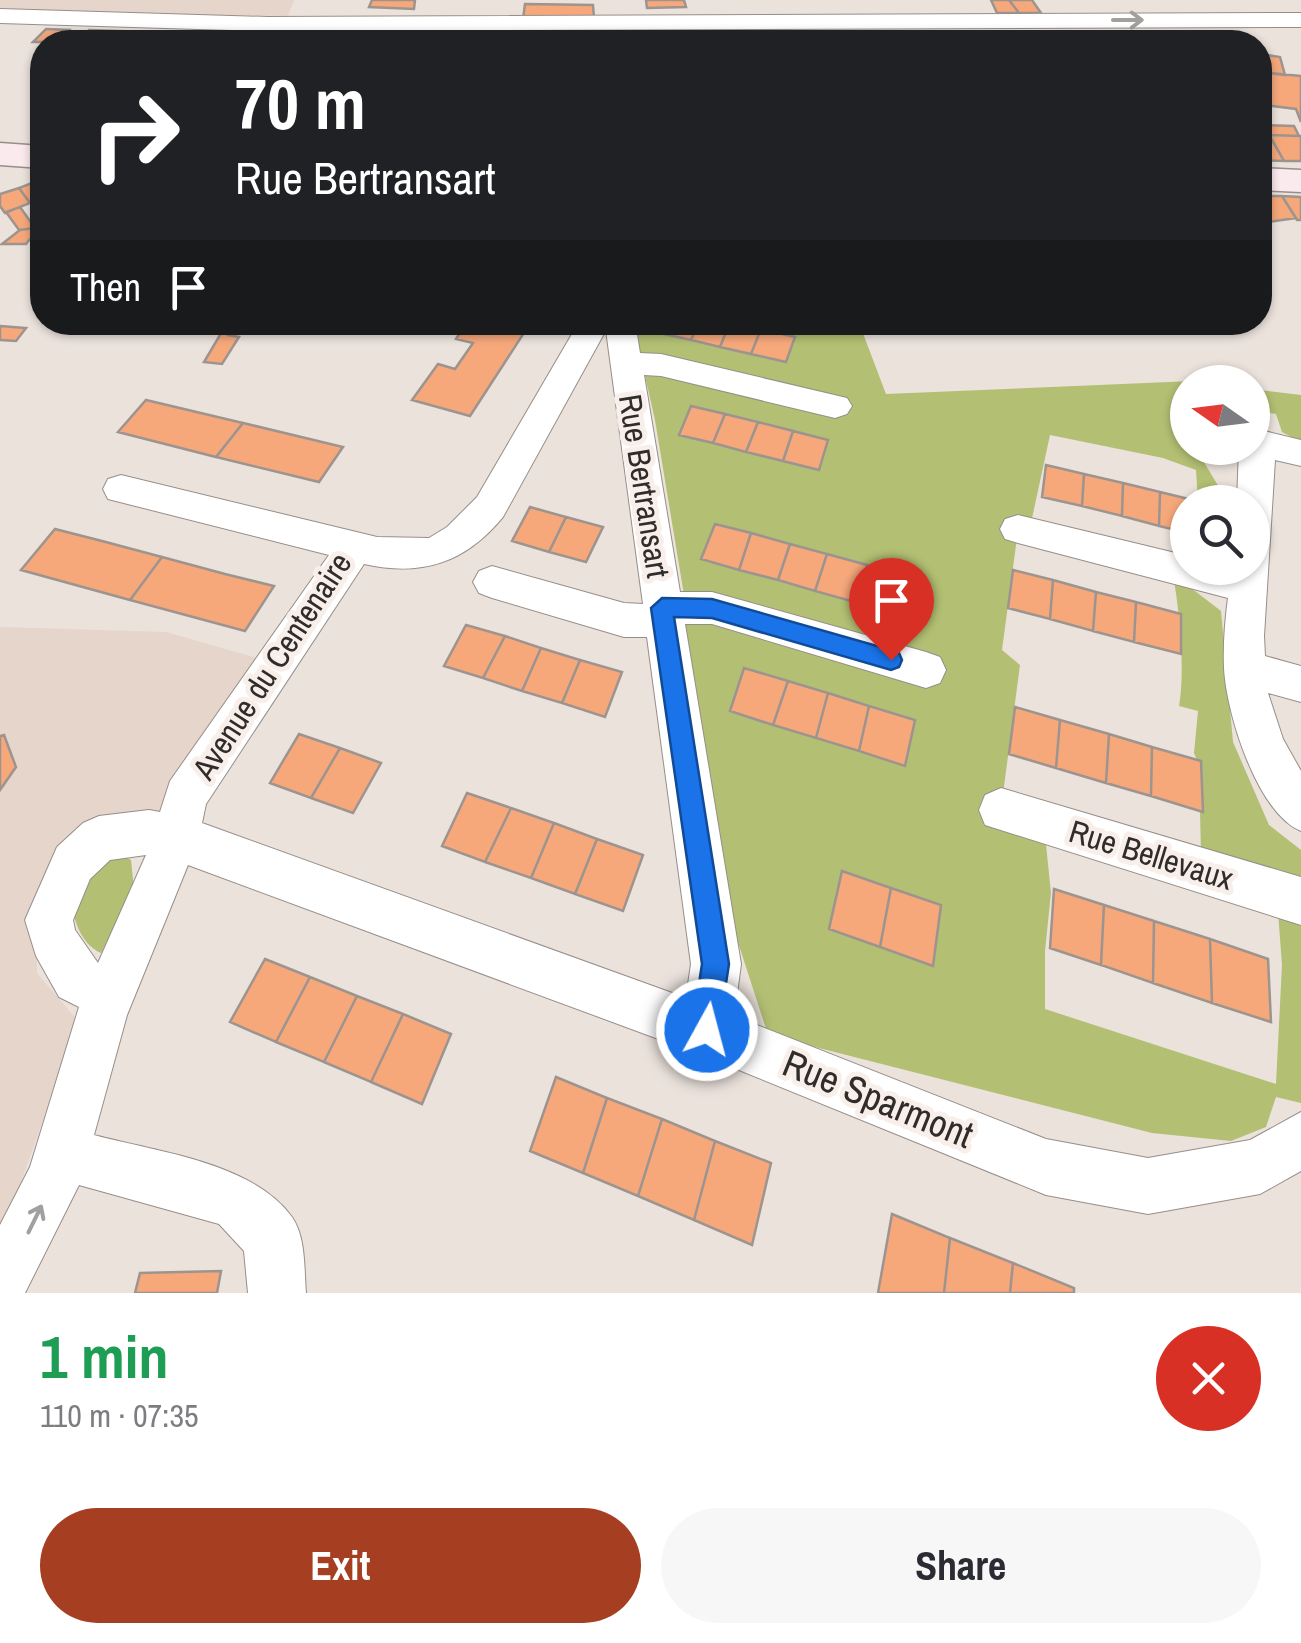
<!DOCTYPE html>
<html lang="en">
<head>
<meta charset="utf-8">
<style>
	:root { --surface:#fff; --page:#f7f7f7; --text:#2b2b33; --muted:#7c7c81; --accent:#a63e21 }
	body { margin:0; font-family:"Archivo Narrow",sans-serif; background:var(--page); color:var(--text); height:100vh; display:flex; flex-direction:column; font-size:38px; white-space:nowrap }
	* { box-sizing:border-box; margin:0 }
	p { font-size:32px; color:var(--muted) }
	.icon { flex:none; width:55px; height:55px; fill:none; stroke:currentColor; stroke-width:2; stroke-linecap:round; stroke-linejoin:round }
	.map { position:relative; height:1293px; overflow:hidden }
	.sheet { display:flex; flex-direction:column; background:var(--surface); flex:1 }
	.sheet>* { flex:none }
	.banner { position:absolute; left:30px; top:30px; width:1242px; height:305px; border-radius:40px; box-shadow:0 2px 8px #0004; background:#202124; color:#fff; overflow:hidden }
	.needle { width:65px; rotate:284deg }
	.controls { position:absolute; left:1170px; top:365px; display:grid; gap:20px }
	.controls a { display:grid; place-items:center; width:100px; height:100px; border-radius:50%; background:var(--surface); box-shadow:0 2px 8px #0004; font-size:50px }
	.pin { position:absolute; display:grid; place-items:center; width:85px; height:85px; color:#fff; margin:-102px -42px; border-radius:50% 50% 50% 0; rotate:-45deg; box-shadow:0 0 10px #0007 }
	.pin .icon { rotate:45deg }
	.me { position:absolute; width:110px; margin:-55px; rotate:7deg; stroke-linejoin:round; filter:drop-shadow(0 0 8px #0008) }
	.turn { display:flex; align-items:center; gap:35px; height:210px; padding:0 40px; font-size:45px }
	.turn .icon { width:130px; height:130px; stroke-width:2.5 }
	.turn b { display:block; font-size:70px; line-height:85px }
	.then { display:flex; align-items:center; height:95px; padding:0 40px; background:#0003; gap:20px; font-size:38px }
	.round { display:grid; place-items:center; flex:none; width:105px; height:105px; border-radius:52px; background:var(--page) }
	.summary { display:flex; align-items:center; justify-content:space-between; height:170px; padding:0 40px }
	h1 { font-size:60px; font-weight:700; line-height:75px; color:#1e9e55 }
	.primary-button { display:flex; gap:20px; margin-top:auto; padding:20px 40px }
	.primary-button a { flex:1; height:115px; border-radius:60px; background:var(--accent); color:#fff; font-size:40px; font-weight:700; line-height:115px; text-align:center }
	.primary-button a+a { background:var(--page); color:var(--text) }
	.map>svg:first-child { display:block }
	.built { fill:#e6d5cb }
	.green { fill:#b3bf73 }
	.building { fill:#f6a87b; stroke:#9d948f; stroke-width:2.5 }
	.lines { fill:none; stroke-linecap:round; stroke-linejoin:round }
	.minor-casing { stroke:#978e89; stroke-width:2 }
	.secondary-casing { stroke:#978e89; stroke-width:3 }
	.minor { fill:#fff; fill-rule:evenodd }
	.secondary { fill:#fbeaed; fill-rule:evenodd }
	.oneway { stroke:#a1a09f }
	.route { fill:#1a73e8; stroke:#114b97; stroke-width:2.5 }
	.labels { text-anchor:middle; stroke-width:10; stroke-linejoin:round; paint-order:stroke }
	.street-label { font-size:32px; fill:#2f2c2a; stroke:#f9efea }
	.near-street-label { font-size:38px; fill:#2f2c2a; stroke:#f9efea }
</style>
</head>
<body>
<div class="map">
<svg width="1301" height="1293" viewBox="0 0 1301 1293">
	<rect width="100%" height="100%" fill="#ebe2dc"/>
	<path class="built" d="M0,0H294L288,16L77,13L0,8Z
		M0,627L166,632L267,661L161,818L35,901L37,973L78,1021L21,1182L0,1228Z"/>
	<path class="green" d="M633,323H859L886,394L1193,381L1206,382H1188V448H1202V459L1228,502H1198L1196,470L1163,458L1050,435L1031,523L1018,530L1002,650L1020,665L1001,809L1045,835L1051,893L1045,951V1009L1276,1084L1282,965L1278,912L1301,919V1103L1276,1097L1266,1127L1231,1141L1152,1133L768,1035L691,797L684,595L655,420Z
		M1252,389L1301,395V442L1282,432L1276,414L1253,410Z
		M1174,581L1195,591L1221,611L1233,742L1269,825L1301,850V889L1201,855L1199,765L1194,753L1198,711L1179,706C1185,673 1180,615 1174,581Z
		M111,848L131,860L134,889L101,953C81,944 74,921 71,901Z"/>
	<path class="building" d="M372,0H415L414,9L369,7Z
		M646,0H684L686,7L647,8Z
		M991,0H1009L1019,13H997Z
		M1009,0H1032L1041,13H1019Z
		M525,4L593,5L594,18L523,19Z
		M789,28L792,42H772L769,29Z
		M46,29L69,30L57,42H33Z
		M708,29H728L729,42H709Z
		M89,30L146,32L138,42H79Z
		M633,31L652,42L611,39Z
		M524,32H546L544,42H521Z
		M426,35L468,36L466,42H424Z
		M989,37H1042L1044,42H991Z
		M1260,54L1280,57L1285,75L1260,72Z
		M1260,72L1301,76V122L1296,109L1264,105Z
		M1266,125L1294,126L1299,136L1270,135Z
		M1269,135L1301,136V161H1284Z
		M1260,136H1270L1284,161L1260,160Z
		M42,179V199L30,203L19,188Z
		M19,188L30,203L5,213L0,206V194Z
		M1260,196H1282L1296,218L1268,222L1260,208Z
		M1282,196L1301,197V220H1297Z
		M20,207L35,228L19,230L6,212Z
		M42,227V239H30L26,244H2L20,230Z
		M467,322H531L470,416L412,400L438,364L455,369L473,343L456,339Z
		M665,322H699L691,340L660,333Z
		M699,322H730L720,347L691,340Z
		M730,322L761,329L751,354L720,347Z
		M227,323L235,324L228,335L239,337L222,364L204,362Z
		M0,326L26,328L16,341L0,340Z
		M761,329L795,337L786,362L751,354Z
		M146,400L243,423L216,457L118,432Z
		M691,406L725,414L713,443L679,435Z
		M725,414L758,422L746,452L713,443Z
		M758,422L793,431L783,461L746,452Z
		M243,423L343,447L319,482L216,457Z
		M793,431L828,440L819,470L783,461Z
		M1046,465L1084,474L1082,506L1042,497Z
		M1084,474L1123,483L1122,516L1082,506Z
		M1123,483L1160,492L1159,526L1122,516Z
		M1160,492L1201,502H1188V533L1159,526Z
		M530,507L566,517L549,552L512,541Z
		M566,517L603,527L586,562L549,552Z
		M715,524L751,533L739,570L701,559Z
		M55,529L102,541L162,557L130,600L21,570Z
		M751,533L790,544L778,580L739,570Z
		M790,544L827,554L815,591L778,580Z
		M827,554L867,565L858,603L815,591Z
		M162,557L225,574L274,586L245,631L130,600Z
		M1013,570L1053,580L1050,619L1008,608Z
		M1053,580L1096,592L1093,631L1050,619Z
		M1096,592L1136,602L1134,642L1093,631Z
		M1136,602L1181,614V654L1134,642Z
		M466,625L505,636L483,678L444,666Z
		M505,636L541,648L522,691L483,678Z
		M541,648L580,660L562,703L522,691Z
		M580,660L622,672L605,717L562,703Z
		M744,668L788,681L773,725L730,711Z
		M788,681L828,693L816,738L773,725Z
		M828,693L869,706L859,751L816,738Z
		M869,706L915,720L905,766L859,751Z
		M1015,707L1060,720L1056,768L1009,754Z
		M1060,720L1109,734L1106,783L1056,768Z
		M299,734L340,748L311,798L270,783Z
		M1109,734L1152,747L1151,796L1106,783Z
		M4,735L16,767L0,790V736Z
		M1152,747L1201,761L1203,812L1151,796Z
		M340,748L381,763L353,813L311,798Z
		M467,793L511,808L485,862L442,846Z
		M511,808L554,823L531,878L485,862Z
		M554,823L597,839L575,894L531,878Z
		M597,839L643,855L623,911L575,894Z
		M842,871L891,888L880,947L829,929Z
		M891,888L941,905L933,966L880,947Z
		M1054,889L1104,905L1101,965L1050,948Z
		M1104,905L1154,921L1153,983L1101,965Z
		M1154,921L1210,939L1212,1003L1153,983Z
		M1210,939L1268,959L1271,1022L1212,1003Z
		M265,959L310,977L276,1042L230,1022Z
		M310,977L357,996L324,1062L276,1042Z
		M357,996L403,1014L371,1082L324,1062Z
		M403,1014L451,1034L422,1104L371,1082Z
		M556,1077L607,1098L583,1173L530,1151Z
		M607,1098L662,1119L638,1196L583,1173Z
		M662,1119L715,1141L694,1220L638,1196Z
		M715,1141L771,1163L752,1245L694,1220Z
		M892,1214L950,1238L944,1293H878Z
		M950,1238L1013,1263L1010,1293H944Z
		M1013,1263L1074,1288V1293H1010Z
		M221,1271L217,1293H135L140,1273Z"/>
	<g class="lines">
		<g class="minor-casing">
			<path id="minor" d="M0,9L268,17L1301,13V27L268,31L0,23Z
				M579,322H635L640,353L661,354L847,398L852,406L847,414L835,418L661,376L644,375L680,592H712L926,652L940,657L946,670L940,683L926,688L712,624H685L741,964L734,1016L1046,1139L1148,1158L1250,1140L1301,1112V1171L1260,1194L1148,1214L1046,1195L707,1057L188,865L127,1015L94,1135C157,1152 252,1162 292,1217C306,1237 304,1269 306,1293H248L244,1251L219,1224L79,1185L25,1293H0V1225L30,1167L79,1007L59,997L36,956L25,920L57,847L83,823L99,816L149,810L160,812L170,781L329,555L108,499L103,489L108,479L121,475L377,537L429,538L447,527L477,497ZM606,330L643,604L624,603L492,566L479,571L473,582L479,593L492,598L624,637H647L691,964L686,998L202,823L206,804L364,564C422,577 465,563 503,517ZM146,855L98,963L75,930L73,920L90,879L110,860Z
				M1252,428L1301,440V466L1275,460L1264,636L1265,656L1301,666V702L1268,693L1283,739L1301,771V831C1257,813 1226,712 1224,668C1223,645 1225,620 1228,598L1018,543L1005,539L1000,529L1005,519L1018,515L1188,556V568H1252V502H1237L1239,448H1252Z
				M1001,788L1301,877V925L985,825L979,810L985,795Z"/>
		</g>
		<g class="secondary-casing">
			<path id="secondary" d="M0,143L42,146V168L0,165Z
				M1260,168L1301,170V192L1260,190Z"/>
		</g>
		<use href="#minor" class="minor"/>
		<use href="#secondary" class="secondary"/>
	</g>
	<defs><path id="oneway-shaft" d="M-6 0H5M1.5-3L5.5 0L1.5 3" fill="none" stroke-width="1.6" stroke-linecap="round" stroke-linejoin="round" transform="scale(2.5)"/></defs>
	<g class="oneway">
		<use href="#oneway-shaft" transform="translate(1128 20)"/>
		<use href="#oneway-shaft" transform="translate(35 1219) rotate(-64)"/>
	</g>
	<path class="route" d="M662,598L712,599L891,650L899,653L902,660L899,667L891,670L712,618L674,617L729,964L717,1041L707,1045L697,1041L692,1030L702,964L651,608Z"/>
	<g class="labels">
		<g class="street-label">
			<text transform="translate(644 486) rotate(81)" y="11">Rue Bertransart</text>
			<text transform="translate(272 666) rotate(-57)" y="11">Avenue du Centenaire</text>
			<text transform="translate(1151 855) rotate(17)" y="11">Rue Bellevaux</text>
		</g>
		<g class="near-street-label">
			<text transform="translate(878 1099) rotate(22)" y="13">Rue Sparmont</text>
		</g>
	</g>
</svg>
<div class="controls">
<a><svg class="needle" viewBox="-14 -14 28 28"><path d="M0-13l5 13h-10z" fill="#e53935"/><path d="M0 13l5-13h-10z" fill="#7c7c81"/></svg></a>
<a><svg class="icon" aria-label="search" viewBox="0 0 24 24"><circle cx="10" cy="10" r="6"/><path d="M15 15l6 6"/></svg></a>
</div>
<div class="pin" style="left:891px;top:660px;background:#d93025"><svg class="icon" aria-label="arrive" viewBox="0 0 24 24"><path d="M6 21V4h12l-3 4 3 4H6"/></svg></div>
<svg class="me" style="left:707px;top:1030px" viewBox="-20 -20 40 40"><circle r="17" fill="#1a73e8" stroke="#fff" stroke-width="3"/><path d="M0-11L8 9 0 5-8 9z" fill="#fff"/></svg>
<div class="banner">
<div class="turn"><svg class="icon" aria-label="right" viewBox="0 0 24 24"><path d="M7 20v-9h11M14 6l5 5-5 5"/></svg><div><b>70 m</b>Rue Bertransart</div></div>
<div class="then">Then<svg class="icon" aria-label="arrive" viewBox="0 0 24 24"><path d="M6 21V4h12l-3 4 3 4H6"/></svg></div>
</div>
</div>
<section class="sheet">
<div class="summary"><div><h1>1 min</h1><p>110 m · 07:35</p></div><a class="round" style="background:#d93025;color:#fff"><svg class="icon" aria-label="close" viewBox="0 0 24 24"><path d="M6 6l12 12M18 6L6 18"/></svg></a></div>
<div class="primary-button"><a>Exit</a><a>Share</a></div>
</section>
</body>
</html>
